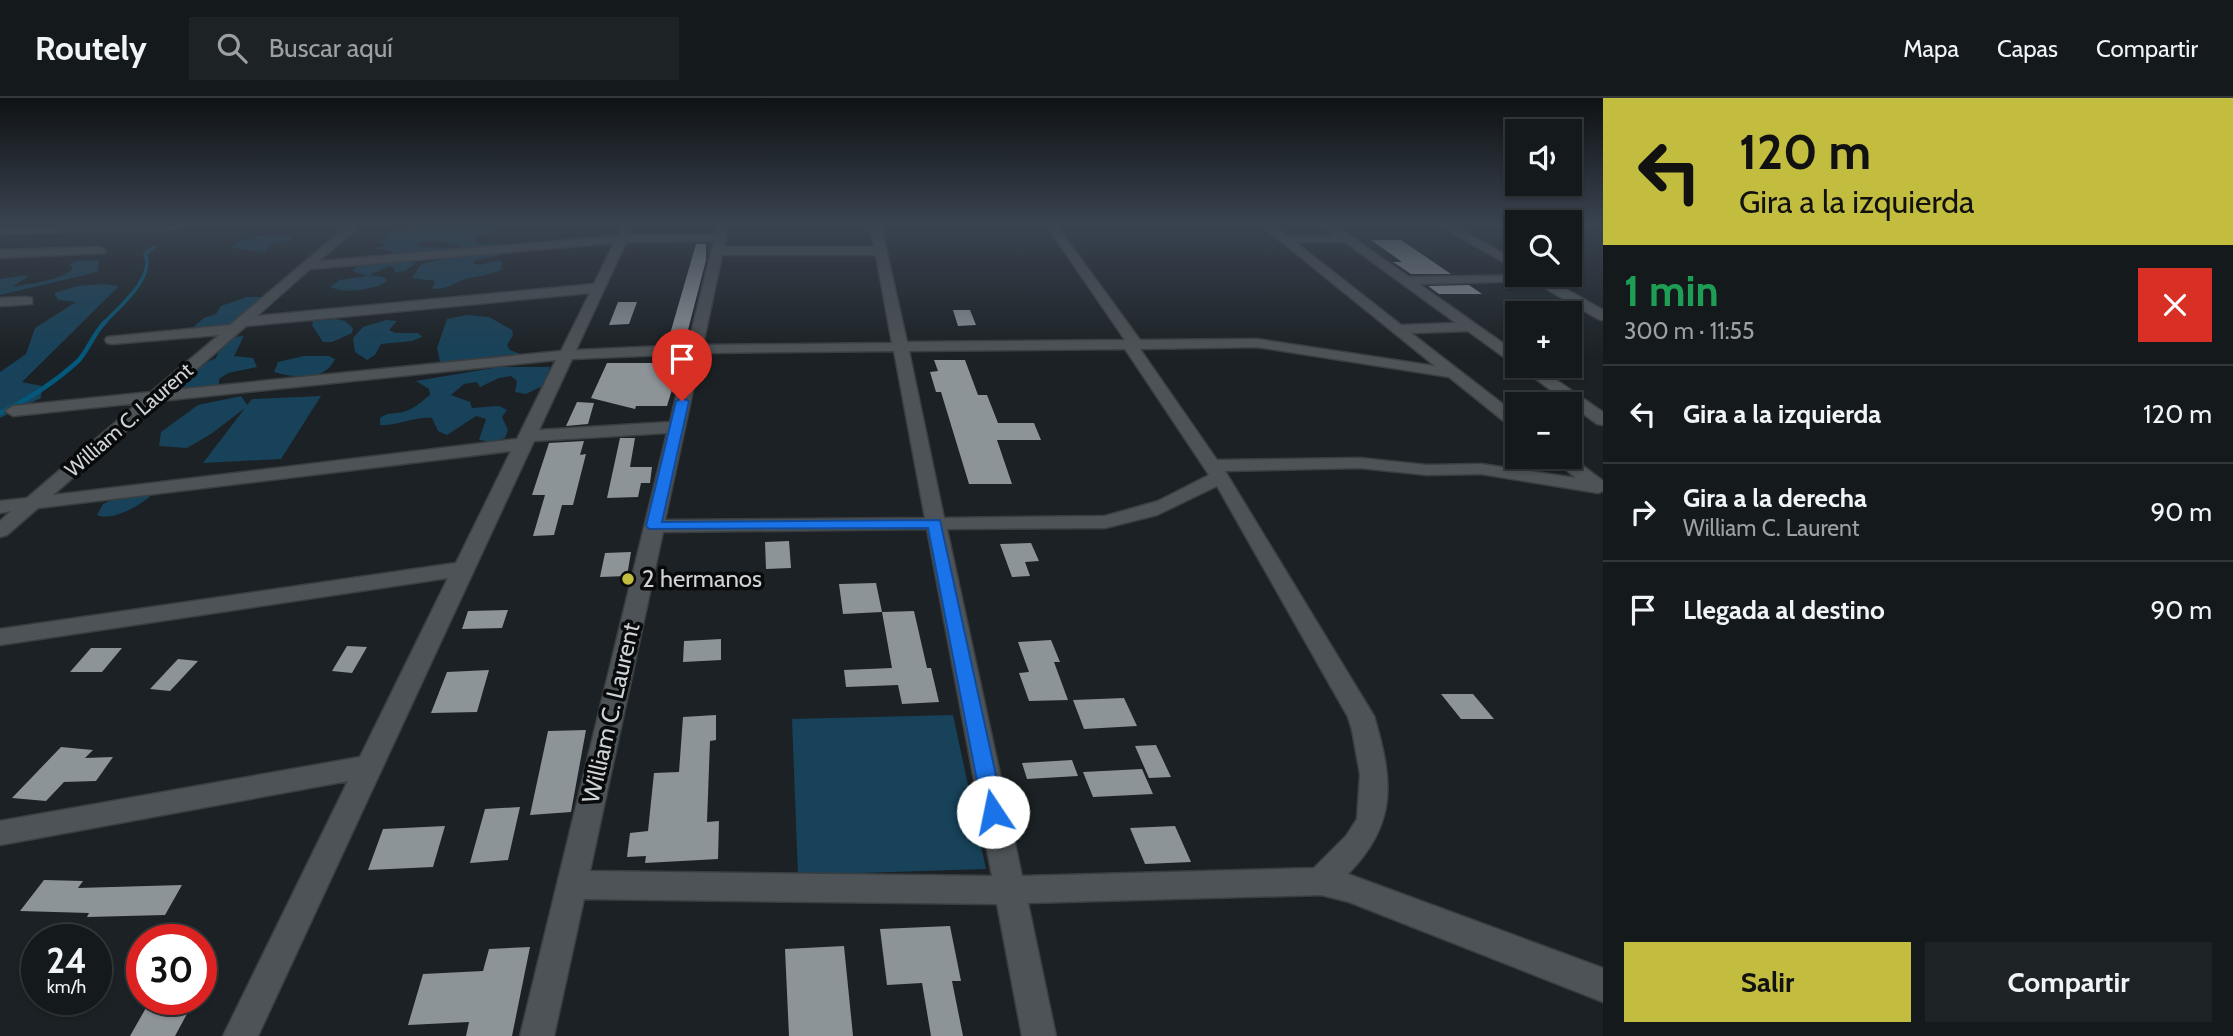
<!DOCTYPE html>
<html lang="es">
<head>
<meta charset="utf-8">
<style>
	:root { --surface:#14191b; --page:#1d2224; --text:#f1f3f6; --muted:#9da0a3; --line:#33383a; --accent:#c2bd3f }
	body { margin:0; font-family:Cabin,sans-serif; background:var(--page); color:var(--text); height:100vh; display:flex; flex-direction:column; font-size:26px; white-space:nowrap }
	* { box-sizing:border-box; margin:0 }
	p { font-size:23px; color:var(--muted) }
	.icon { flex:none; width:38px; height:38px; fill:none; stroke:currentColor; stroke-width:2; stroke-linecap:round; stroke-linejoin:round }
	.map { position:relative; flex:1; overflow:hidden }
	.sheet { display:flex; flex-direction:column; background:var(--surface); width:630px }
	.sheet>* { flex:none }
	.hud { background:#c2bd3f; color:#111; overflow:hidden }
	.tools { position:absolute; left:1505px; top:21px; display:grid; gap:14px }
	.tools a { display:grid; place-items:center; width:77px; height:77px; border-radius:0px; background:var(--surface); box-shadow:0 2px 5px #0004,0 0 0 2px var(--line); font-size:35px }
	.speed { position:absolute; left:21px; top:826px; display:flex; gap:14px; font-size:35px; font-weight:700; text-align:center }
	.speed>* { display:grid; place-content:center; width:91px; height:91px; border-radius:50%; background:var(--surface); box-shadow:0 2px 5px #0004,0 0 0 2px var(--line); line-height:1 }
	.speed small { font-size:18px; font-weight:400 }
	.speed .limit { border:10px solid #d22; background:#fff; color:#111 }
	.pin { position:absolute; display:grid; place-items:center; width:60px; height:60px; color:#fff; margin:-72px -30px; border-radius:50% 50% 50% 0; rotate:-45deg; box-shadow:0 0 7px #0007 }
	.pin .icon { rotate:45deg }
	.me { position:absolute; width:77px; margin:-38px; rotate:349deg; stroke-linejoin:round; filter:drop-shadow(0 0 5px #0008) }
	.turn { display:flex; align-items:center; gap:24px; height:147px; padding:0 21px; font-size:32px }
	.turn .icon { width:91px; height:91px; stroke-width:2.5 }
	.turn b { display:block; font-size:49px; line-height:60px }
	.round { display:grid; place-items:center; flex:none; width:74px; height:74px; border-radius:0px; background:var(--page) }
	.headline { display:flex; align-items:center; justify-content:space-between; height:119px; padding:0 21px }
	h1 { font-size:42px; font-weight:700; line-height:52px; color:#1e9e55 }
	.button { display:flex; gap:14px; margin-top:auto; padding:14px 21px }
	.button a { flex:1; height:80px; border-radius:0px; background:var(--accent); color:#111; font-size:28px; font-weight:700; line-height:80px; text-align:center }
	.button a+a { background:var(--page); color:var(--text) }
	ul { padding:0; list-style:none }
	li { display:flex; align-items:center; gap:21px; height:98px; padding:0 21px; border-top:2px solid var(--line) }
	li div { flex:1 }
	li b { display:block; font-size:26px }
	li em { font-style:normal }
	header { display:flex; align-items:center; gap:42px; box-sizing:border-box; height:98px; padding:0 35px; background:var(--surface); border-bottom:2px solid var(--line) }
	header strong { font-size:33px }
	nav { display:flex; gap:38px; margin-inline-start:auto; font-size:24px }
	.search { width:490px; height:63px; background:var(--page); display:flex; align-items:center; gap:18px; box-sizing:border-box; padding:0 24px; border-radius:0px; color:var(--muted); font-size:26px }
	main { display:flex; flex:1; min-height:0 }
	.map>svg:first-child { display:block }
	.green { fill:#174259 }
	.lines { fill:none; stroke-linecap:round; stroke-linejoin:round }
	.stream-far1 { stroke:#03587c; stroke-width:3.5 }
	.stream { stroke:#03587c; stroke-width:4.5 }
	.building { fill:#8d9498 }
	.minor-casing { stroke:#3a3e41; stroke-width:3 }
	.minor { fill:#4d5356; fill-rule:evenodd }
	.route { fill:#1a73e8; stroke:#114b97; stroke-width:2 }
	.poi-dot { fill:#c2bd3f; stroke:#080a0b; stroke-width:2.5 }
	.labels { text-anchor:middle; stroke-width:7; stroke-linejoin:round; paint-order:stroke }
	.far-street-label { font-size:21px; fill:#cfd3d5; stroke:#080a0b }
	.poi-label { font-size:24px; fill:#cfd3d5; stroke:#080a0b; text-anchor:start }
	.street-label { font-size:24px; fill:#cfd3d5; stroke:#080a0b }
</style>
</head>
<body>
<header>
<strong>Routely</strong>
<div class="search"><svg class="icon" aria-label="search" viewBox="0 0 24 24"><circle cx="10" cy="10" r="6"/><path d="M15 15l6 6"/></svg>Buscar aquí</div>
<nav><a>Mapa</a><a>Capas</a><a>Compartir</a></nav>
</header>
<main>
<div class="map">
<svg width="1603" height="938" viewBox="0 0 1603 938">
	<rect width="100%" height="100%" fill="#1b2124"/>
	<path class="green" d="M485,129L495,130L488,136L474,140L477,146L498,145L500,149L460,152L459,148L433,142L418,146L421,149L456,150L454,153L393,158L390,152L374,151L388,146L374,144L384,142L389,133L468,132Z
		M288,136L293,138L292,141L271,147L264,154L230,150C246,137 268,137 288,136Z
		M499,154L503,157L476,162L472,165L480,167L498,162L502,164L501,172C489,177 478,178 466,181C453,185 447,192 432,191L435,183L412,180L421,166L448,160Z
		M99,162L98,173L89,176L0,197V181L27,177L26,180L12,189C32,185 55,184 72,172L73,169L68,167L76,163Z
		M409,163L416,165L405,173L395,174L394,170L389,168L370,177L386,180V184C372,192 344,196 330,189L340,182L367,178L352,173L356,169Z
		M103,186L119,188L22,284L42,288L41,300L0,320V274L26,256L35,230L76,204L58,202L54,195L78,188Z
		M247,199H270L241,224L198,233L193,229L204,220L216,216L221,208Z
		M467,217L489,219L512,232L513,237L507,247L510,252L526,258L447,268L440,264L437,250L447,221Z
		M336,221L345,223L353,230L352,235L332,244H323L312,227L313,223Z
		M386,222L397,223L389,232L395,235H418L422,239L412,243L381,246L375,257L367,262L355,254L353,240L363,229Z
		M244,238L234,258L253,260L257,269L228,275L219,281V291L171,295V280L216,260L222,244L232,239Z
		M304,258H329L335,261C325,284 294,280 274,274L278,264Z
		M499,269H550L547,286L526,296L515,294L517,283L511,278L499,280L480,289L477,284L464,286L451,297L470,304L472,310L499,308L507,312L502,319L508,332L505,340L492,344L479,342L486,321L476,318L447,337L438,333L432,320C414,318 399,328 380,327V320C388,314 394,316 403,314C414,311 421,304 430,297L429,291L416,283Z
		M241,298L247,307L252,301L321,298L281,361L203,365L245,310L211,336L187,350L159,348L161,334L198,307Z
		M133,392L154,395C143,406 113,424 97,417L103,406Z
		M953,617L986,771L798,777L792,621Z"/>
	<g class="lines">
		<path class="stream-far1" d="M103,226C118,210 156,179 145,156L154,149"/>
		<path class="stream" d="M0,315C27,302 55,284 77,264C87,255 93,236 105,224"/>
	</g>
	<path class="building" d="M1371,142H1401L1451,176H1411L1393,164H1402Z
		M696,146H706V162L687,236H670Z
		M1469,187L1482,196H1439L1428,188Z
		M618,204H637L629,226L609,227Z
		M953,212H970L976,227L958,228Z
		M934,262H965L978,297H987L998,325H1034L1041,342H997L1012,386H969L941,294H936L930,274L938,273Z
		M607,265H661L660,269H679L667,308H636L635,311L591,300Z
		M577,304L594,305L588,326L566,328Z
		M620,340H635L630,369H652L650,385H641L638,399L607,400Z
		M584,343L580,357L586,356L573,407H562L554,437L533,438L545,397H532L549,345Z
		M789,443L791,470L766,471L765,444Z
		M1031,445L1039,463L1025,464L1030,478L1012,479L1000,446Z
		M631,454L627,478L600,479L605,455Z
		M876,485L882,514L843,516L839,486Z
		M508,512L502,530L462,531L468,513Z
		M914,513L927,570H931L939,604L902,606L898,587L846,589L844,572L892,570L882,514Z
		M721,541V562L683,564L684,543Z
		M1051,542L1060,564H1054L1068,602L1029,603L1019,575L1029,574L1018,544Z
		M347,548L367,549L352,575L332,573Z
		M91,550H122L102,574H70Z
		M178,561L198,563L170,593L150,591Z
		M489,572L477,614L431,615L447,574Z
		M1441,596H1473L1494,621H1461Z
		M1124,600L1137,628L1084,631L1073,602Z
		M716,617V642L710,643L707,724L719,723L718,761L645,765L646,758L627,759L630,735L648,733L654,675L679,674L683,619Z
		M586,632L571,714L530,717L548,633Z
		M1156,647L1171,679L1149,680L1135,648Z
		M61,649L93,652L85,660L113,659L96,683L64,684L46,703L12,700Z
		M1072,662L1078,678L1027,681L1022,665Z
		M1142,671L1153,696L1093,699L1083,674Z
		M520,709L508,762L470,765L485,711Z
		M445,728L433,769L368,772L383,731Z
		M1175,728L1191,764L1145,766L1130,730Z
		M44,782L83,783L78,790L182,787L165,817L87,819L89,815L20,813Z
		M950,828L961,883H952L963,938H931L922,885L887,887L880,831Z
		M844,848L853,938H789L785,851Z
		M530,849L512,938H466L469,924L408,927L423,876L483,873L489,851Z
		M151,901H195L175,938H130Z"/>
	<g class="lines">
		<g class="minor-casing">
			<path id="minor" d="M76,128H187L181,131L0,136V130Z
				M347,128H359L319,163L618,138L623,128H634L629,137H715L718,128H728L724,149H875L870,128H881L907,244L1125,242L1047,128H1057L1140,242L1257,241L1435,268L1262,128H1273L1286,138H1335L1323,128H1336L1409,179L1541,177L1603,212V222L1598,221L1533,183L1419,186L1517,255V266L1512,265L1468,233L1411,235L1517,317V330L1511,329L1449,279L1257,249L1140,251L1217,362L1360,360L1427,367L1481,366L1576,380L1551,359L1570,358L1603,383V393L1598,395L1481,376L1427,377L1360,370L1225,373L1374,618C1393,682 1398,725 1348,776L1603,870V904L1349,804L1321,797L1028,805L1056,938H1022L997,806L584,801L554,938H520L667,335L534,343L258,938H223L348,683L0,747V723L360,659L448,480L0,547V531L456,465L511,353L38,410L7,437L0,439V423L11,413L0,415V403L27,400L138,305L13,318L5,313L13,308L151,294L219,237L112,246L107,245L105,242L107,239L230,227ZM714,143L688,247L576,252L626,144ZM1295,144H1345L1456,225L1401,227ZM614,145L594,186L257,218L310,171ZM722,157H876L892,245L703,247ZM590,195L561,253L173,292L246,228ZM1125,251L1209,377L1158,403L1105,418L944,420L909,253ZM894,253L925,420L665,422L701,255ZM686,256L670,324L539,332L572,261ZM556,262L517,341L53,397L160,303ZM1217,388L1348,619L1352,632L1360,676L1357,721L1346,738L1314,770L1022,778L947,431L1105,430L1157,417ZM927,431L992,778L590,773L663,434Z
				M1441,128H1454L1517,163V172Z
				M100,149L106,153L104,155L0,160V152Z
				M27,199L32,200V206L0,208V200Z
				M1518,268H1536L1603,314V327L1597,326Z"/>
		</g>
		<use href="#minor" class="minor"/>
	</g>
	<linearGradient id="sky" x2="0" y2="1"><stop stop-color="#0f1214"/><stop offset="0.49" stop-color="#394350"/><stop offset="1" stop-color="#394350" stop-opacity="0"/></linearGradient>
	<rect width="1603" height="259" fill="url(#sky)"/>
	<path class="route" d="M682,300L689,303L662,424L940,422L1004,714L1001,720L993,723L986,720L983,714L928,430L649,431L646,428L676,303Z"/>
	<circle class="poi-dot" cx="628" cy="481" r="7"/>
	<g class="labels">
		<g class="far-street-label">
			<text transform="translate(129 322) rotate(-41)" y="7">William C. Laurent</text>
		</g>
		<g class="poi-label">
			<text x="642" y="489">2 hermanos</text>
		</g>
		<g class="street-label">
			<text transform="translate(611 615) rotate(-77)" y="8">William C. Laurent</text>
		</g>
	</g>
</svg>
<div class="tools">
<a><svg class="icon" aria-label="sound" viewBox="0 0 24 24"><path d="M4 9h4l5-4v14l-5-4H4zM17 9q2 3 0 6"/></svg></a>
<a><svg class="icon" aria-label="search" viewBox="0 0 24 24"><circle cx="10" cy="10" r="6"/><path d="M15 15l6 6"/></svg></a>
<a>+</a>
<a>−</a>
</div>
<div class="speed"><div>24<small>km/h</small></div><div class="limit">30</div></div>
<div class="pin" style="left:682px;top:303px;background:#d93025"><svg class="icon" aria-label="arrive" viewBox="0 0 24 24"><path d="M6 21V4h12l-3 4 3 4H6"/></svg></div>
<svg class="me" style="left:993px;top:714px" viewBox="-20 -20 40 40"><circle r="19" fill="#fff"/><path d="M0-13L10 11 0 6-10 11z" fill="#1a73e8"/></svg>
</div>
<section class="sheet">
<div class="hud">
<div class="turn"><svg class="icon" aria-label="left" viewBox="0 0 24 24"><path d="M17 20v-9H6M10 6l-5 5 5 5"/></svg><div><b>120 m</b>Gira a la izquierda</div></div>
</div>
<div class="headline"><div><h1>1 min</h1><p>300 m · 11:55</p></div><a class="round" style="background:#d93025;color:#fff"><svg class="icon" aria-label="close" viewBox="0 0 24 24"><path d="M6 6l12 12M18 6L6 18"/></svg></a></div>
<ul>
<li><svg class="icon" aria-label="left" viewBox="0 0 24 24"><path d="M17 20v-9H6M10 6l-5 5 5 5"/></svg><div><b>Gira a la izquierda</b></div><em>120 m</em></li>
<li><svg class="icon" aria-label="right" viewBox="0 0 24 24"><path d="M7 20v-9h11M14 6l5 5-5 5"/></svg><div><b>Gira a la derecha</b><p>William C. Laurent</p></div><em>90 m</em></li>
<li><svg class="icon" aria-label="arrive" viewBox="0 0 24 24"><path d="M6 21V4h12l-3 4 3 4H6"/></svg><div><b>Llegada al destino</b></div><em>90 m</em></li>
</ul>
<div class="button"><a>Salir</a><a>Compartir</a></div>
</section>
</main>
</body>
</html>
